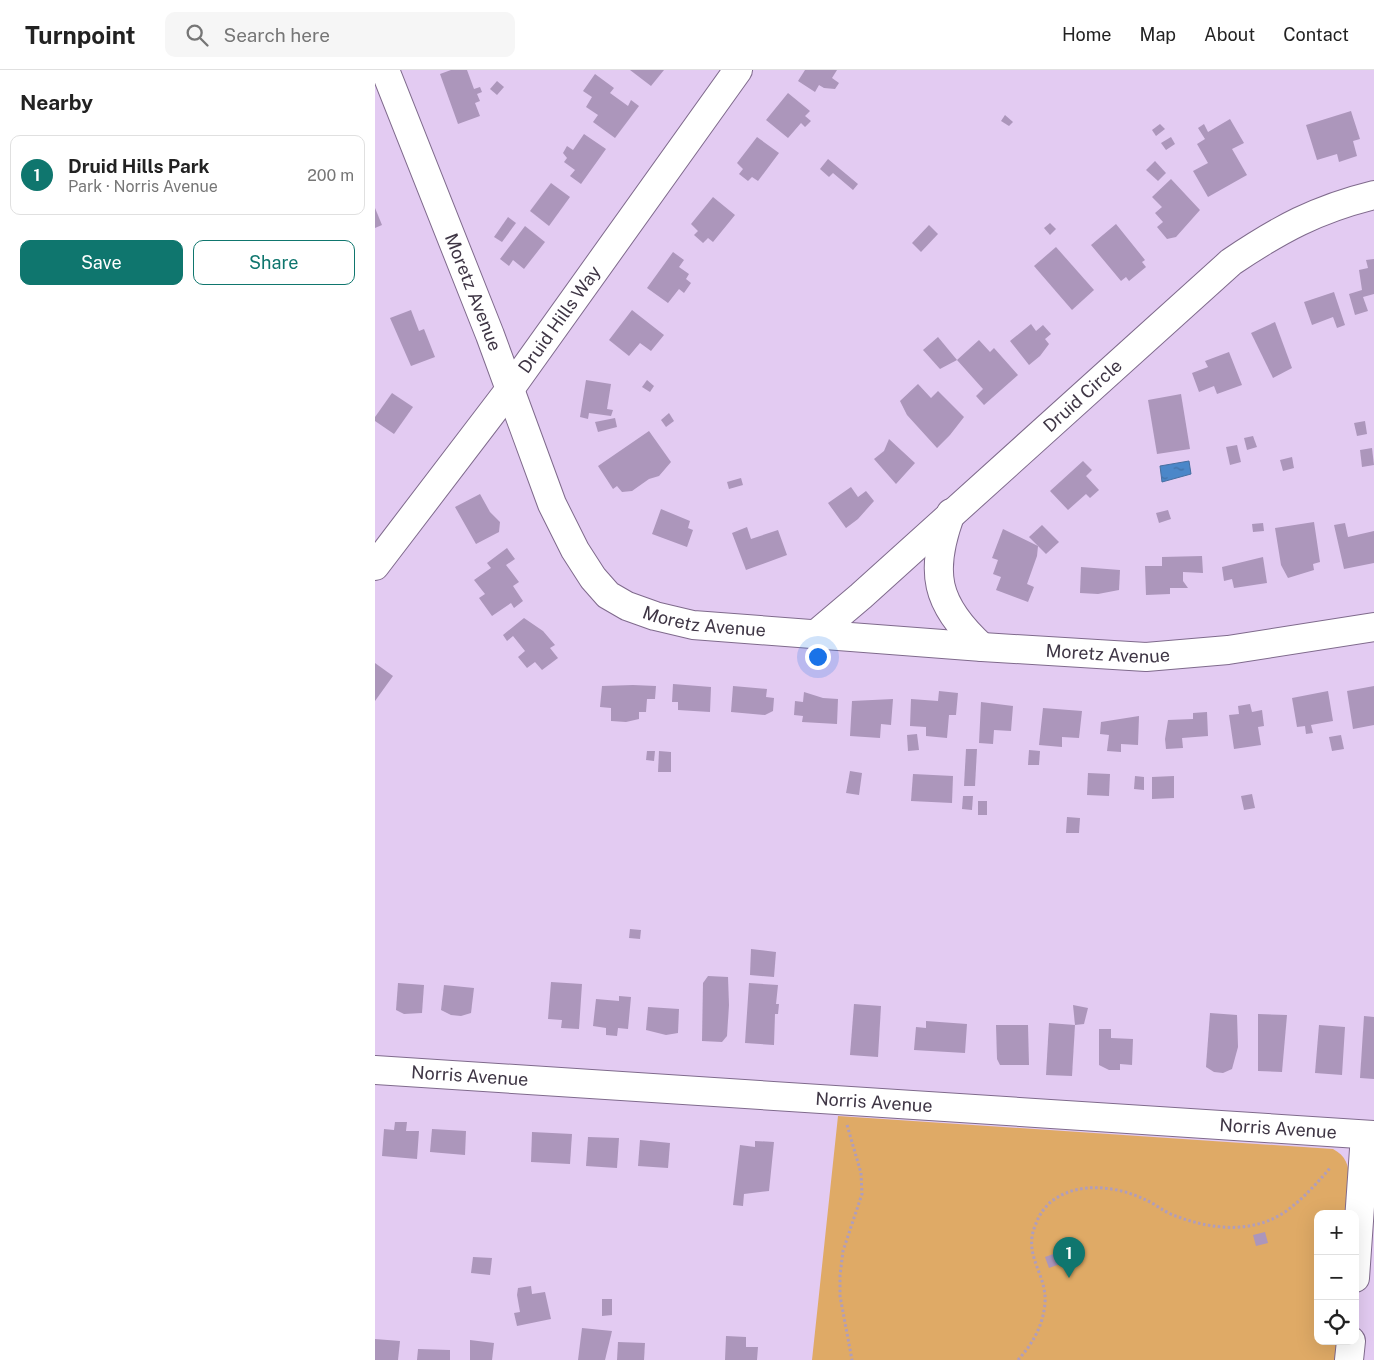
<!DOCTYPE html>
<meta charset="utf-8">
<style>
:root{--surface:#fff;--page:#f6f6f6;--text:#222;--muted:#767676;--line:#e0e0e0;--accent:#0f766e}
body{margin:0;font-family:"Public Sans",sans-serif;background:var(--page);color:var(--text)}
.controls{position:absolute;right:15px;bottom:15px;display:grid;overflow:hidden;border-radius:10px;box-shadow:0 5px 20px #0002}
.controls button{width:45px;height:45px;display:grid;place-items:center;padding:0;border:0;border-bottom:1px solid var(--line);background:var(--surface);color:var(--text);font:25px sans-serif}
.you{position:absolute;left:442px;top:586px;width:18px;height:18px;margin:-12px;border:4px solid #fff;border-radius:50%;background:#1a73e8;box-shadow:0 0 0 8px #1a73e833}
.badge{display:grid;place-items:center;width:32px;height:32px;border-radius:50%;background:var(--accent);color:#fff;font-size:16px;font-weight:700}
.pin{position:absolute;translate:-50% -41px;filter:drop-shadow(0 1px 2px #0008)}
.pin::after{content:'';position:absolute;top:26px;width:18px;height:15px;background:inherit;clip-path:polygon(0 0,100% 0,50% 100%)}
.list{margin:0;padding:0;list-style:none}
h2{display:flex;justify-content:space-between;align-items:center;height:65px;margin:0;padding:0 20px;font-size:21px}
h2 small{font-size:16px;font-weight:400;color:var(--muted)}
.list li{display:grid;grid-template-columns:32px 1fr auto;gap:15px;align-items:center;box-sizing:border-box;height:80px;margin:0 10px 10px;padding:0 10px;border:1px solid var(--line);border-radius:10px}
.list b{display:block;font-size:19px;white-space:nowrap}
.list p{margin:0;font-size:16px;white-space:nowrap;color:var(--muted)}
.list em{font-size:16px;font-style:normal;color:var(--muted)}
.actions{display:flex;gap:10px;padding:15px 20px}
.actions a{flex:1;padding:11px 0;border:1px solid var(--accent);border-radius:10px;text-align:center;font-size:18px;color:var(--accent)}
.actions .main{background:var(--accent);color:#fff}
.icon{flex:none;width:28px;height:28px;fill:none;stroke:currentColor;stroke-width:2;stroke-linecap:round;stroke-linejoin:round}
.map{position:relative;flex:none;width:999px;height:1290px;overflow:hidden}
header{display:flex;align-items:center;gap:30px;box-sizing:border-box;height:70px;padding:0 25px;background:var(--surface);border-bottom:1px solid var(--line)}
header strong{font-size:24px}
nav{display:flex;gap:28px;margin-inline-start:auto;font-size:18px}
.search{width:350px;height:45px;background:var(--page);display:flex;align-items:center;gap:12px;box-sizing:border-box;padding:0 18px;border-radius:10px;color:var(--muted);font-size:19px}
main{display:flex}
aside{flex:1;background:var(--surface)}
.map>svg:first-child{display:block}
.park{fill:#dfaa66}
.water{fill:url(#water-ripples);stroke:#476fa1}
.building{fill:#ac96bb}
.lines{fill:none;stroke-linecap:round;stroke-linejoin:round}
.minor-casing{stroke:#7f6a8c;stroke-width:30}
.path{stroke:#b09dbc;stroke-width:3;stroke-dasharray:2.5 2.5;stroke-linecap:butt}
.minor{stroke:#fff;stroke-width:28}
.labels{text-anchor:middle;stroke-width:4.5;stroke-linejoin:round;paint-order:stroke}
.street-label{font-size:18px;fill:#3f3645;stroke:#eddbfa}
</style>
<header>
<strong>Turnpoint</strong>
<div class="search"><svg class="icon" aria-label="search" viewBox="0 0 24 24"><circle cx="10" cy="10" r="6"/><path d="M15 15l6 6"/></svg>Search here</div>
<nav><a>Home</a><a>Map</a><a>About</a><a>Contact</a></nav>
</header>
<main>
<aside>
<h2>Nearby<small></small></h2>
<ul class="list">
<li><span class="badge">1</span><div><b>Druid Hills Park</b><p>Park · Norris Avenue</p></div><em>200 m</em></li>
</ul>
<div class="actions"><a class="main">Save</a><a>Share</a></div>
</aside>
<div class="map">
<svg width="999" height="1290" viewBox="0 0 999 1290">
<defs>
<pattern id="water-ripples" width="26" height="14" patternUnits="userSpaceOnUse" patternTransform="scale(1.25)"><rect width="26" height="14" fill="#4b87c9"/><path d="M2 4q2-2 4 0t4 0M15 11q2-2 4 0t4 0" fill="none" stroke="#406fa5"/></pattern>
</defs>
<rect width="100%" height="100%" fill="#e3cbf2"/>
<!-- park -->
<path class="park" d="M463 1046 958 1079C983 1092 972 1119 970 1144H943V1271H963L962 1290H437Z"/>
<!-- water -->
<path class="water" d="M814 391 816 404 787 412 785 396Z"/>
<!-- building -->
<g class="building">
<path d="M76 0H92L99 19 105 17 107 22 102 24 105 31 100 33 105 46 83 54 65 4Z"/>
<path d="M255 0H289L276 16Z"/>
<path d="M430 0H462L457 8 464 13 460 19 449 18 444 15 440 22 423 11Z"/>
<path d="M220 4 239 18 235 23 253 36 256 30 264 36 240 68 218 52 223 45 211 37 217 27 208 21Z"/>
<path d="M122 11 129 17 122 25 115 19Z"/>
<path d="M413 23 435 41 430 46 436 51 430 57 426 53 413 68 391 50Z"/>
<path d="M976 41 985 69 978 71 982 86 964 92 962 84 942 90 931 55Z"/>
<path d="M630 45 638 52 634 56 626 51Z"/>
<path d="M855 49 869 73 857 79 872 105 833 127 818 101 833 93 822 74 830 69 823 58 829 54 833 62Z"/>
<path d="M785 54 790 59 781 66 777 60Z"/>
<path d="M209 64 231 79 206 114 195 106 200 100 189 92 192 88 188 83 192 76 198 80Z"/>
<path d="M382 67 404 83 383 111 377 107 373 111 364 104 368 99 362 93Z"/>
<path d="M796 67 800 74 791 80 786 73Z"/>
<path d="M453 89 483 114 478 120 458 103 454 107 445 99Z"/>
<path d="M780 91 791 103 783 111 771 100Z"/>
<path d="M796 109 825 140 801 167 792 169 782 157 788 152 780 143 787 137 777 127Z"/>
<path d="M176 113 195 127 174 156 155 141Z"/>
<path d="M338 127 360 145 338 172 333 168 328 173 319 165 323 161 316 154Z"/>
<path d="M0 138 7 155 0 158Z"/>
<path d="M133 147 141 153 127 172 119 167Z"/>
<path d="M675 153 681 159 675 165 669 158Z"/>
<path d="M741 154 770 190 767 192 771 197 754 211 751 207 746 211 716 175Z"/>
<path d="M554 155 563 164 546 182 537 173Z"/>
<path d="M150 156 170 172 149 199 138 190 134 196 125 189Z"/>
<path d="M681 177 719 220 697 240 659 196Z"/>
<path d="M298 182 309 190 304 197 314 204 311 209 316 213 309 223 304 219 293 233 272 218Z"/>
<path d="M999 189V224L988 227 993 241 980 245 974 224 987 220 984 200 993 198 991 190Z"/>
<path d="M959 222 970 255 962 258 958 247 937 255 929 232Z"/>
<path d="M36 240 44 261 49 259 60 287 36 296 15 248Z"/>
<path d="M257 240 289 265 276 281 265 273 254 286 234 270Z"/>
<path d="M900 252 917 298 898 308 876 263Z"/>
<path d="M656 254 661 261 668 255 676 264 670 269 674 274 665 286 654 295 635 271Z"/>
<path d="M563 267 582 290 565 299 548 280Z"/>
<path d="M604 270 615 282 619 278 643 305 609 335 601 326 608 319 582 290Z"/>
<path d="M854 282 867 315 842 324 839 316 824 322 817 303 833 297 830 291Z"/>
<path d="M211 310 236 314 232 339 238 340 236 346 214 343 213 349 205 347Z"/>
<path d="M272 310 279 316 275 322 267 317Z"/>
<path d="M543 314 556 328 563 321 589 347 575 365 562 378 532 345 525 331Z"/>
<path d="M17 323 38 337 19 364 0 351V347Z"/>
<path d="M806 324 815 379 782 384 773 330Z"/>
<path d="M294 343 299 351 291 357 286 350Z"/>
<path d="M240 348 242 357 223 362 220 352Z"/>
<path d="M990 351 992 364 982 366 979 353Z"/>
<path d="M274 361 296 392 284 406 274 409 257 421 247 422 242 416 238 419 223 396Z"/>
<path d="M878 366 882 377 872 380 869 368Z"/>
<path d="M514 369 540 393 521 414 499 389 509 381Z"/>
<path d="M862 375 866 392 855 395 851 377Z"/>
<path d="M997 378 999 395 987 397 985 380Z"/>
<path d="M917 387 919 398 908 401 905 390Z"/>
<path d="M708 391 717 400 711 406 724 420 715 428 711 424 693 440 675 421Z"/>
<path d="M366 408 368 415 354 419 352 412Z"/>
<path d="M476 417 483 427 491 421 499 431 483 449 471 458 453 433Z"/>
<path d="M105 424 115 442 125 452 124 462 101 474 80 437Z"/>
<path d="M286 439 315 451 313 458 318 460 312 477 277 464Z"/>
<path d="M793 440 796 449 784 453 781 443Z"/>
<path d="M939 452 945 492 938 494 939 500 913 508 906 495 900 458Z"/>
<path d="M888 453 889 461 878 462 877 454Z"/>
<path d="M970 453 973 467 999 461V493L969 499 959 455Z"/>
<path d="M667 455 684 472 671 484 654 467Z"/>
<path d="M372 457 376 469 403 460 412 485 371 500 357 463Z"/>
<path d="M628 459 663 476 662 486 652 514 659 517 653 532 621 520 626 507 618 504 623 490 617 488Z"/>
<path d="M132 478 140 489 131 495 144 512 138 516 148 531 139 538 136 533 117 546 104 528 110 524 99 510 116 498 112 493Z"/>
<path d="M827 486 828 503 808 502V511L813 518H795V524L771 525 770 496H787V487Z"/>
<path d="M888 487 892 513 859 518 857 509 849 511 847 497Z"/>
<path d="M706 497 745 500 744 520 723 524 705 523Z"/>
<path d="M149 548 168 561 180 575 175 578 183 588 167 600 160 592 152 598 143 587 150 581 138 566 132 571 128 565Z"/>
<path d="M0 593 18 606 0 631Z"/>
<path d="M298 614 336 617 335 642 303 640V632H297Z"/>
<path d="M258 615 281 616 280 629H272L271 642H264V649L251 652 236 651V638L225 637 227 616Z"/>
<path d="M358 616 392 619 391 627 399 628 398 641 390 645 356 642Z"/>
<path d="M999 616V655L978 659 972 621Z"/>
<path d="M564 621 583 623 581 645H574L572 668 551 666V657L535 656 536 629 563 631Z"/>
<path d="M953 621 958 651 936 655 938 663 931 664 930 656 922 657 917 628Z"/>
<path d="M429 622 448 628 463 629 462 654 427 652 428 646 419 645 420 631 428 632Z"/>
<path d="M518 629 516 655 506 654 505 668 475 666 477 631Z"/>
<path d="M606 632 638 636 636 661 619 660 618 674 604 673Z"/>
<path d="M875 634 877 642 887 640 889 656 883 657 886 675 859 679 854 645 864 644 863 636Z"/>
<path d="M668 638 707 641 704 668 687 667V677L664 675Z"/>
<path d="M832 642 833 666 807 668 808 678 791 679 790 669 793 650 818 649V643Z"/>
<path d="M764 646 763 675 746 674V682L732 681 734 665 725 664 726 652Z"/>
<path d="M542 664 544 680 533 681 532 665Z"/>
<path d="M966 665 969 679 957 681 954 667Z"/>
<path d="M591 679H602L600 716H589Z"/>
<path d="M654 680 665 681 664 695H653Z"/>
<path d="M272 681H280L279 691 271 690Z"/>
<path d="M284 681 296 682V702H283Z"/>
<path d="M475 701 487 703 484 725 471 723Z"/>
<path d="M713 703 735 704 734 726 712 725Z"/>
<path d="M538 704 578 706 577 733 536 731Z"/>
<path d="M760 706 769 707V720L759 719Z"/>
<path d="M799 706V728L777 729V707Z"/>
<path d="M877 724 880 738 869 740 866 726Z"/>
<path d="M588 726H598L597 740 587 739Z"/>
<rect x="603" y="731" width="9" height="14"/>
<path d="M692 747 705 748 704 763H691Z"/>
<path d="M255 859 266 860 265 869 254 868Z"/>
<path d="M376 879 401 882 399 907 375 905Z"/>
<path d="M333 906 353 907 354 935 352 966 347 972 327 971 328 913Z"/>
<path d="M176 912 207 914 204 959 186 958 187 950 173 949Z"/>
<path d="M23 913 49 915 47 943 29 944 21 940Z"/>
<path d="M374 913 403 915 401 934H404L403 944H400L399 975 370 973Z"/>
<path d="M69 915 99 918 96 943 86 946 76 945 66 940Z"/>
<path d="M244 926 256 927 253 959 243 958 242 966 231 965V958L218 956 221 929 244 931Z"/>
<path d="M479 934 506 936 503 987 475 985Z"/>
<path d="M698 935 713 938 709 954 700 955Z"/>
<path d="M273 937 304 939 303 963 291 965 271 960Z"/>
<path d="M835 943 862 945 863 977 857 999 848 1003 839 1002 831 997Z"/>
<path d="M883 944 912 945 907 1002 883 1001Z"/>
<path d="M989 946 999 947V1009L985 1008Z"/>
<path d="M551 951 592 954 590 983 539 980 541 957 551 958Z"/>
<path d="M674 953 700 955 697 1006 671 1005Z"/>
<path d="M621 955H653L654 995H625L622 989Z"/>
<path d="M944 955 970 957 967 1005 940 1003Z"/>
<path d="M724 959H736V968L758 969 757 995 745 994V1000H734L724 995Z"/>
<path d="M20 1052H32L31 1061H44L42 1089 7 1086 9 1059 19 1060Z"/>
<path d="M57 1059 91 1061 90 1085 55 1082Z"/>
<path d="M157 1062 197 1064 195 1094 156 1092Z"/>
<path d="M213 1067 244 1068 242 1098 211 1096Z"/>
<path d="M265 1070 295 1073 293 1098 263 1096Z"/>
<path d="M380 1071 399 1072 394 1121 369 1124 368 1136 358 1135 365 1075 380 1077Z"/>
<path d="M890 1162 893 1173 881 1176 878 1165Z"/>
<path d="M681 1183 685 1194 674 1198 670 1187Z"/>
<path d="M98 1187 117 1188 115 1205 96 1203Z"/>
<path d="M156 1216 157 1224 170 1222 176 1249 142 1256 139 1243 145 1242 142 1225 143 1218Z"/>
<path d="M227 1229H237V1245L227 1246Z"/>
<path d="M207 1258 237 1261 230 1290H203Z"/>
<path d="M351 1266 371 1267V1277H383L382 1290H350Z"/>
<path d="M0 1269 25 1271 23 1290H0Z"/>
<path d="M95 1270 119 1273 117 1290H95Z"/>
<path d="M243 1272 270 1273 269 1290H242Z"/>
<path d="M43 1279 75 1280V1290H42Z"/>
</g>
<g class="lines">
<!-- minor casing -->
<g class="minor-casing">
<g id="minor">
<path id="s1" d="M10 0 115 265 177 434 200 480 218 508 233 525 252 536 280 546 318 555 607 577 771 587 853 580 999 557"/>
<path d="M576 443C554 502 560 534 607 577"/>
<path id="s2" d="M0 496 135 319 363 0"/>
<path id="s3" d="M440 565 486 526 856 192C905 159 942 139 999 125"/>
<path id="s4" d="M0 1000 999 1065"/>
<path d="M980 1208 990 1065"/>
<path d="M974 1290 976 1271"/>
</g>
</g>
<!-- path -->
<g class="path">
<path d="M472 1055 486 1103 487 1124 468 1181 465 1205V1226L477 1290"/>
<path d="M643 1290C658 1273 668 1256 670 1233 672 1204 648 1186 660 1156 663 1147 669 1137 677 1131 703 1111 743 1116 771 1130 780 1134 788 1141 798 1145 834 1159 875 1165 910 1142 928 1129 942 1113 956 1097"/>
</g>
<!-- minor -->
<use href="#minor" class="minor"/>
</g>
<g class="labels">
<!-- street labels -->
<g class="street-label">
<text dy="6" stroke="none"><textPath href="#s1" startOffset="239">Moretz Avenue</textPath></text>
<text dy="6" stroke="none"><textPath href="#s2" startOffset="308">Druid Hills Way</textPath></text>
<text dy="6" stroke="none"><textPath href="#s3" startOffset="359">Druid Circle</textPath></text>
<text dy="6" stroke="none"><textPath href="#s1" startOffset="674">Moretz Avenue</textPath></text>
<text dy="6" stroke="none"><textPath href="#s1" startOffset="1079">Moretz Avenue</textPath></text>
<text dy="6" stroke="none"><textPath href="#s4" startOffset="95">Norris Avenue</textPath></text>
<text dy="6" stroke="none"><textPath href="#s4" startOffset="500">Norris Avenue</textPath></text>
<text dy="6" stroke="none"><textPath href="#s4" startOffset="905">Norris Avenue</textPath></text>
</g>
</g>
</svg>
<div class="controls">
<button>+</button>
<button>−</button>
<button><svg class="icon" aria-label="locate" viewBox="0 0 24 24"><circle cx="12" cy="12" r="6"/><path d="M12 2v4M12 18v4M2 12h4M18 12h4"/></svg></button>
</div>
<div class="you"></div>
<div class="pin badge" style="left:694px;top:1208px">1</div>
</div>
</main>
